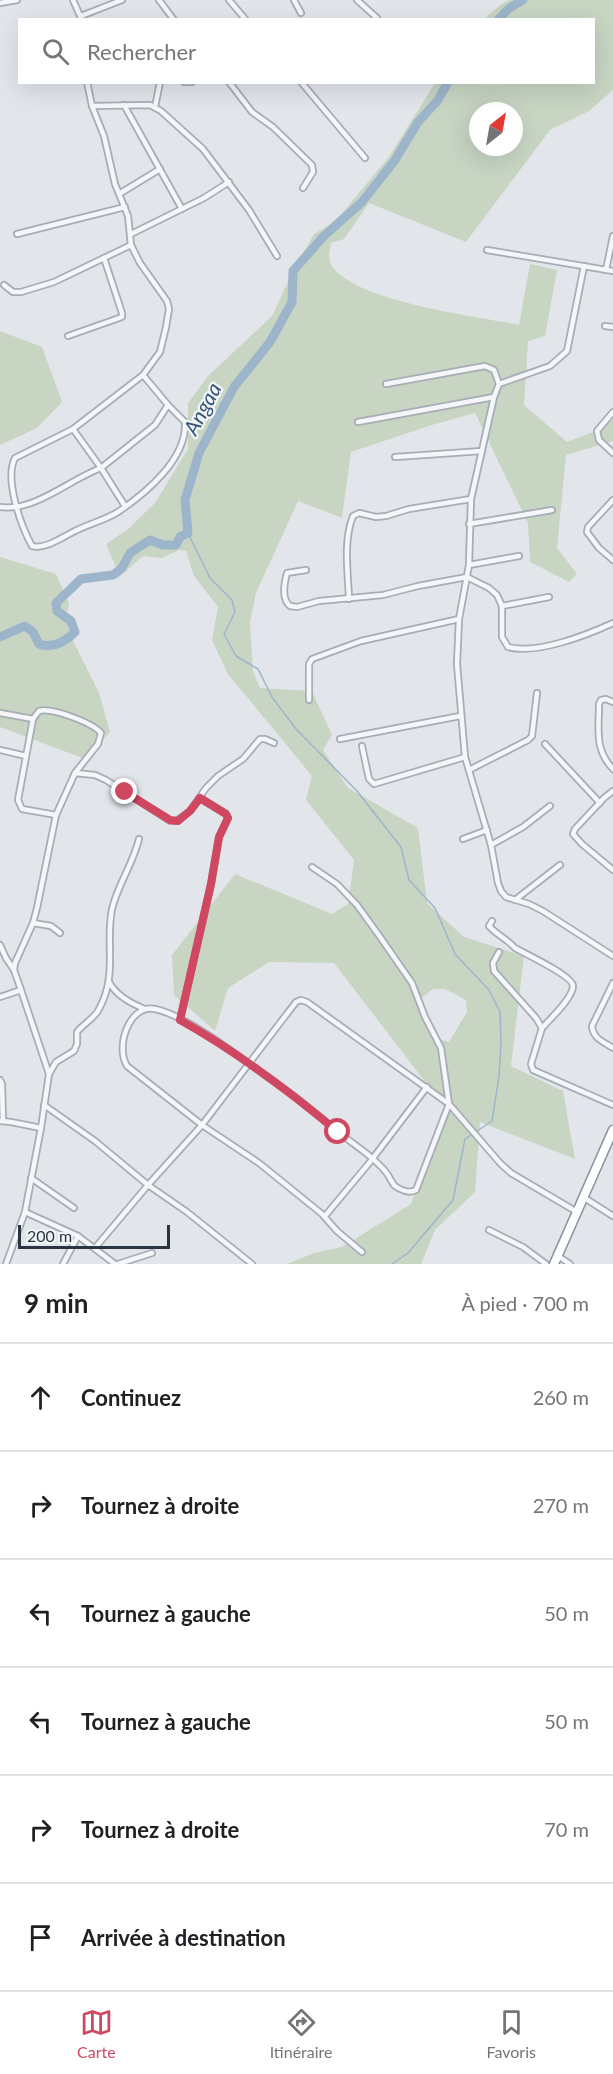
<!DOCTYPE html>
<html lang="fr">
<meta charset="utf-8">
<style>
:root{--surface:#fff;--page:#f6f6f6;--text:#202124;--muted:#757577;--line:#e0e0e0;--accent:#d04761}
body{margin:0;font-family:Lato,sans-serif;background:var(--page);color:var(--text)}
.compass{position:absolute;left:469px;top:102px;width:54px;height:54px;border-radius:50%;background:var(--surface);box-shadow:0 6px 24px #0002;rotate:31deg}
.scale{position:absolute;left:18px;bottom:15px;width:152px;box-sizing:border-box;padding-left:6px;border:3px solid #2a3443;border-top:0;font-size:16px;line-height:21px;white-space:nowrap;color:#2a3443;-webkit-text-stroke:4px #f2f5f8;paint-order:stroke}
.stop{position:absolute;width:18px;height:18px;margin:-14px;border:4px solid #d04761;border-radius:50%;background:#fff}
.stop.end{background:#d04761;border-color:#fff;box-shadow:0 2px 6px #0008}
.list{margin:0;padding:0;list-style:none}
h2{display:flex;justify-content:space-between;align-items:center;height:78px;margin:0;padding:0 24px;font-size:26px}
h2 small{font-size:20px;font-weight:400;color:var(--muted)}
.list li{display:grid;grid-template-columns:39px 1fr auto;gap:18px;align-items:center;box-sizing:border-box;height:108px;padding:0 24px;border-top:2px solid var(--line)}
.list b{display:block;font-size:22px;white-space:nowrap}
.list em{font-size:20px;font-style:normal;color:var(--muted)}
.icon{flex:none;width:33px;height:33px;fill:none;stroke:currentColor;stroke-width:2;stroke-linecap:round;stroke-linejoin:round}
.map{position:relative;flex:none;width:613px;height:1264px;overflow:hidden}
.search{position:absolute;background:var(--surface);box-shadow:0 6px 24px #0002;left:18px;right:18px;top:18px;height:66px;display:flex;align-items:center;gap:15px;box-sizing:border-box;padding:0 21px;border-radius:0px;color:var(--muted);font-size:22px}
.sheet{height:726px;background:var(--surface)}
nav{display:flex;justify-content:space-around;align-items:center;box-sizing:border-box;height:84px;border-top:2px solid var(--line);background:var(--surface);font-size:16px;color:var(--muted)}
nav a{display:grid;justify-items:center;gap:3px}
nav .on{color:var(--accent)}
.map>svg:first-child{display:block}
.green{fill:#c8d5c3;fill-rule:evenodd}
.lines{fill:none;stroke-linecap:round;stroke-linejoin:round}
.stream{stroke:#9db5cb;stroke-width:1.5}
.river{stroke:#9db5cb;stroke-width:9}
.minor-casing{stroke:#a7adb5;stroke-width:8}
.trunk-casing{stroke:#8994a1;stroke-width:11}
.minor{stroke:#f5f6f9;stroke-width:4.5}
.trunk{stroke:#fff;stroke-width:8}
.route{stroke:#d04761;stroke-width:8}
.labels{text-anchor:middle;stroke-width:4.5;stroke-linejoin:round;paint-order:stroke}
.water-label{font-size:21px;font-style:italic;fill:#335477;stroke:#f2f5f8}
</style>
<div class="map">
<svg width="613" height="1264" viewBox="0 0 613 1264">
<rect width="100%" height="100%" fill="#e2e6eb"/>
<!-- green -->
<g class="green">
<path d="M509 0H613V90L589 111 550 130 466 242 369 203 344 239 331 243C330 251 327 258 332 266 356 302 476 316 519 325L530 264 557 270 545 336 528 341 524 405 567 442 603 428 613 419V441L566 455 557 548 577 574 569 582 530 562 528 523 475 413 432 425 351 452 342 518 298 501 256 593 250 622 253 671 260 688 312 691 332 735 323 750 348 788 418 828 427 903 464 937 524 956 511 1066 563 1091 575 1159 480 1122 475 1192 435 1230 421 1264H287L314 1253 342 1247 411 1204 446 1109 334 963 269 962 228 988 215 1031 174 995 172 955 235 874 332 914 348 904 354 860 306 800 312 776 228 674 212 640 218 607 194 576 186 551 179 550 162 558 143 556 117 579V570L106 544 128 529 155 503 188 449V403L208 376 272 316 293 271 314 234 332 223 343 212 388 158 435 83 594 82V20L484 19 500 5ZM478 111H514V147H478ZM433 989H445L466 1000 467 1012 449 1042 432 1037 417 1001Z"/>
<path d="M0 331 42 347 62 402 37 428 0 445Z"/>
<path d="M0 557 56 574 69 603 67 614 74 643 99 693 110 732 85 759 0 727Z"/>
</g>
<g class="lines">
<!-- stream -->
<path class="stream" d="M188 533 210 578 232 600 235 612 224 634 236 656 258 669 272 697 296 729 357 791 401 847 409 880 435 908 455 954 489 990 500 1012 501 1042 499 1076 492 1121 465 1139 453 1200 408 1253 392 1264"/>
<!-- river -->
<g class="river">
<path d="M498 20 508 9 523 0"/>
<path d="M0 637 25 626 33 632 39 644C53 649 65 642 75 632L71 621 57 611 56 603 81 579 113 575 122 568 130 553 150 540 163 545H176L180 537 188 533 185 500 199 453 234 387 270 342 292 302 293 271 323 237 362 202 395 160 418 122 438 100 448 82"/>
</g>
<!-- minor casing -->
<g class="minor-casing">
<g id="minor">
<path d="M73 0 82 20"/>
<path d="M159 0 174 20"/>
<path d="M229 0 246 20"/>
<path d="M294 0 301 13"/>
<path d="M357 0 377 18"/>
<path d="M0 3 17 0"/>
<path d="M81 16 122 0"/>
<path d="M87 82 92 106 104 136 115 184 128 216 131 245 140 263 167 301 169 309 166 327 160 352 143 375 73 429 15 458C4 479 21 526 32 546 45 550 64 536 75 531 89 524 105 520 118 512 146 493 187 459 185 422L168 405 143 375"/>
<path d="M184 82H192"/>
<path d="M229 82 252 112 273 127 312 165 313 172 303 188"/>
<path d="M301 82 365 158"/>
<path d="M124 105 182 209"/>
<path d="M92 106 150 105 161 111 203 149 249 210 277 256"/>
<path d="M155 107 160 82"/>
<path d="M119 194 160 169"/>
<path d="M17 234 125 207"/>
<path d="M131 234 204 198 229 182"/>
<path d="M487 250 613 271"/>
<path d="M584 266 567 351 550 366 499 384 494 397 471 499 469 565 459 619 457 664 465 757 491 845 498 883 501 891 506 897 529 904 543 911 613 956"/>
<path d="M606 270 613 236"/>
<path d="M4 285 13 292H21L54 282 131 245"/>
<path d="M605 326 613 327"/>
<path d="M68 336 122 317V313L104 258"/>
<path d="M386 384 485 366 494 370 499 384"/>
<path d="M613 412 597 431 599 440 613 453"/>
<path d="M358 422 494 397"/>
<path d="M73 429 101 468 125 506"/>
<path d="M395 457 482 451"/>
<path d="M613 500 588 527 587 532 599 548 613 560"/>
<path d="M0 507C35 512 70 479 101 468L155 425 168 405"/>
<path d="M469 524 552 510"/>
<path d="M469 565 519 556"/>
<path d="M306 570 287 573C284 584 281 599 290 606L297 607 319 601 383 595 418 586 467 577 489 588 497 595 502 606V637L508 647C536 655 587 635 613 623"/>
<path d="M349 599C348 572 343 541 353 516L359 513 376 517 386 516 409 509 471 499"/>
<path d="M502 606 549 597"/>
<path d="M309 700V664L312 659 361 641 459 619"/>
<path d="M613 702 606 699 601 700 599 704C599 729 594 749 613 769"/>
<path d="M0 713 33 719"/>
<path d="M340 739 460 716"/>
<path d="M545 744 600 803"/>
<path d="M362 746 369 779 374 784 465 757"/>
<path d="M0 750 26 756"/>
<path d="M469 770 528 740 532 736 537 693"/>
<path d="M613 791 604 798 575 829 573 834 582 844 613 870"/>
<path d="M56 815 22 809 18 800 33 719 39 711C51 707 93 723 101 733L98 744 75 773"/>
<path d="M463 839 487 830"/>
<path d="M491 845 523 827 550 806"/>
<path d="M312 867 337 884 357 905 378 934 412 983 425 1017 441 1048 449 1104 416 1190C409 1194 401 1190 395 1186 391 1182 389 1175 385 1171 381 1166 376 1162 372 1158 360 1148 348 1140 336 1130 318 1116 302 1101 283 1088 252 1067 190 1016 155 1009 129 1004 115 1047 127 1066L202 1125 259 1163 322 1214 337 1231 362 1252"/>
<path d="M515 900 560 865"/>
<path d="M492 921 489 926C497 935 507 939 515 948 524 953 573 976 573 986 573 998 550 1019 542 1028"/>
<path d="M33 923 51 926 60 933"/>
<path d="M0 945 6 958 14 970 21 990 49 1074"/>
<path d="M499 952 493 963 494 971 536 1018 542 1028 531 1064 533 1070 613 1105"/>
<path d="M14 970 15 963 33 923 37 908 56 815 75 773 95 775 106 780 170 821H176L190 811 206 788 218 776 243 759 260 739H265L274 743"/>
<path d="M109 982C116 995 132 1004 145 1009"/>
<path d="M613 983 592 1026C593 1039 604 1042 613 1048"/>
<path d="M0 997 21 990"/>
<path d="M180 1020 211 884 219 837 228 818 226 814 200 798"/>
<path d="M0 1080 2 1084 3 1121"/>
<path d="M44 1105 95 1141 148 1185 202 1125 296 1002 301 1000 307 1002 449 1104 500 1163 511 1173 577 1212"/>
<path d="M0 1121 11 1122 41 1128"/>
<path d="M31 1178 74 1208"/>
<path d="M583 1197 613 1216"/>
<path d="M25 1212 78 1236 115 1264"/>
<path d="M325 1216 370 1162 427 1087"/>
<path d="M489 1230 523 1247 546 1264"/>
<path d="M95 1248 148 1185 187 1212 252 1264"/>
<path d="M558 1256 570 1264"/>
<path d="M6 1264 25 1212 41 1128 49 1074 56 1062 74 1051 77 1044V1032C83 1024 95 1018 99 1009 118 975 105 943 112 909 118 884 133 864 139 839"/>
<path d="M63 1264 78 1236"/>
<path d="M118 1264 152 1253"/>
</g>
</g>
<!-- trunk casing -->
<g class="trunk-casing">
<path id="trunk" d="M554 1264 613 1130"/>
</g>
<!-- minor -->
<use href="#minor" class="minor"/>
<!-- trunk -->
<use href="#trunk" class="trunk"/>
</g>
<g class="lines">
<!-- route -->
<path class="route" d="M125 792 170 820 178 821 190 811 200 798 226 814 228 818 219 837 211 884 180 1020C236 1051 289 1091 338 1132"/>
</g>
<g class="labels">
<!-- water labels -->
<g class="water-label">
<text transform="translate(203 409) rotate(-62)" y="7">Angaa</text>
</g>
</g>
</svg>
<svg class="compass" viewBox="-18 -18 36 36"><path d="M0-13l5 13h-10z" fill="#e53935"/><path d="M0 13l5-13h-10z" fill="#757577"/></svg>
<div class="scale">200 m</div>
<div class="stop" style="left:338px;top:1132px"></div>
<div class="stop end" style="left:125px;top:792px"></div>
<div class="search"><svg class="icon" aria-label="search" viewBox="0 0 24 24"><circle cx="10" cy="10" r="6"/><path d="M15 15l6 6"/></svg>Rechercher</div>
</div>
<section class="sheet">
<h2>9 min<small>À pied · 700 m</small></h2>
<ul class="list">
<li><svg class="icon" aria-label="ahead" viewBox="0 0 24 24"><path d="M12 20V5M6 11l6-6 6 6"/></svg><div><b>Continuez</b></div><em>260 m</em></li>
<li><svg class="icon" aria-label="right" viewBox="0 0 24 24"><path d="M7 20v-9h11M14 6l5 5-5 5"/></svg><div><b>Tournez à droite</b></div><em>270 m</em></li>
<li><svg class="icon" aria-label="left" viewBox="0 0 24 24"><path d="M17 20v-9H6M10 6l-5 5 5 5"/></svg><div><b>Tournez à gauche</b></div><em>50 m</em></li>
<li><svg class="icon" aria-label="left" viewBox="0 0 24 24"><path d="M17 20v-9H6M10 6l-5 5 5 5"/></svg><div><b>Tournez à gauche</b></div><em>50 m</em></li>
<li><svg class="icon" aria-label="right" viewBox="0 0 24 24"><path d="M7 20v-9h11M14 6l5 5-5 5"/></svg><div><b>Tournez à droite</b></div><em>70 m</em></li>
<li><svg class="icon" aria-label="arrive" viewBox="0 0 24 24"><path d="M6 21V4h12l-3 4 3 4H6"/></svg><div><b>Arrivée à destination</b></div></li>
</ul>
</section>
<nav>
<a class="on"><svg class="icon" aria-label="map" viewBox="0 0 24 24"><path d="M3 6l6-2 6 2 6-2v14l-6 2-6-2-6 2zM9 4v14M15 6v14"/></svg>Carte</a>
<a><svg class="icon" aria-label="directions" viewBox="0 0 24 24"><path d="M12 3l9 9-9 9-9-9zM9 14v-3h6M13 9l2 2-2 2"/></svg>Itinéraire</a>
<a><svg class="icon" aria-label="saved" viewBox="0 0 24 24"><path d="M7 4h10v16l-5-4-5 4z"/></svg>Favoris</a>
</nav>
